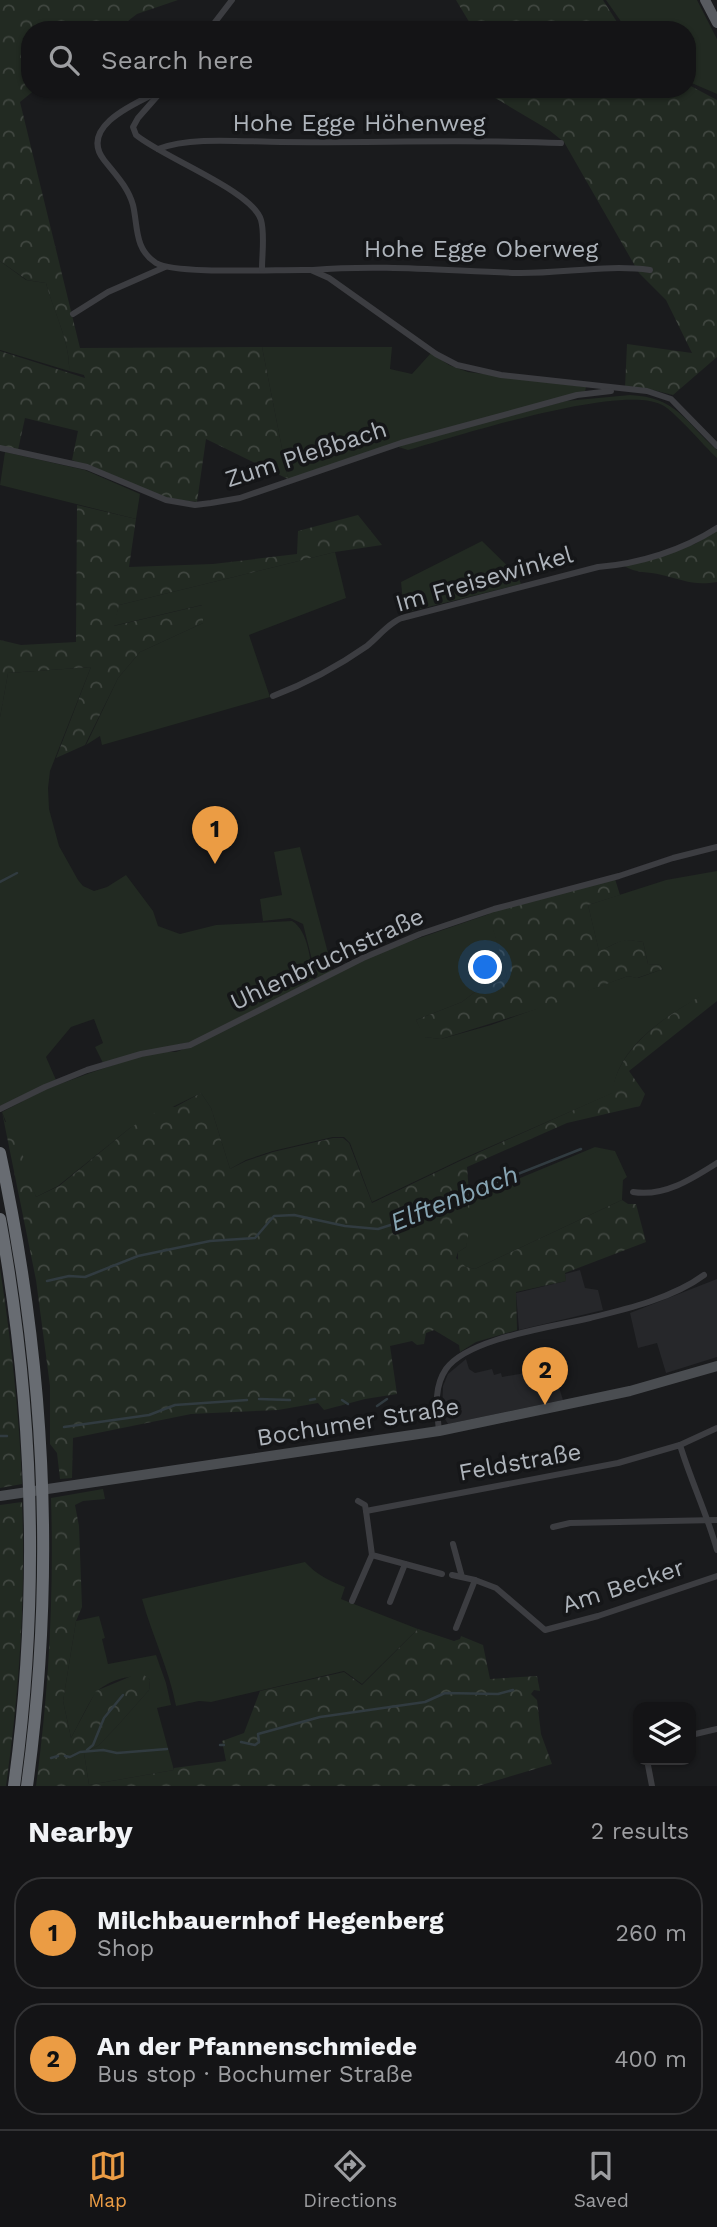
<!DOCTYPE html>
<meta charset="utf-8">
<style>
:root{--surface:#141416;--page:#212123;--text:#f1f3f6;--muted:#9d9ea1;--line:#333335;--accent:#eb9c44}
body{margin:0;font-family:"Work Sans",sans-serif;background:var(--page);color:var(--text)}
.controls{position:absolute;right:21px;bottom:21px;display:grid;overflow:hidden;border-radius:14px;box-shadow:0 2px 5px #0004}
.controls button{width:63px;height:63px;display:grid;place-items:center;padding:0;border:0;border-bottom:2px solid var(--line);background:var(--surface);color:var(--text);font:35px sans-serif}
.you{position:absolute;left:486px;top:968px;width:24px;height:24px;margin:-18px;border:5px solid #fff;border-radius:50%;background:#1a73e8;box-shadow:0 0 0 10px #1a73e833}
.badge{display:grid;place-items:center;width:46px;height:46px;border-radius:50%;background:var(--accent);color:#111;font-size:23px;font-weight:700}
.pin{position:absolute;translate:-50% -58px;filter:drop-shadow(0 2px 4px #0008)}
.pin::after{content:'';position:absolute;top:37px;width:24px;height:21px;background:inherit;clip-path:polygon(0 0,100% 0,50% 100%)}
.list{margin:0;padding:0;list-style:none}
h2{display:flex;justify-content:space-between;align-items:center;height:91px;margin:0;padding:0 28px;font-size:30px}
h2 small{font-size:23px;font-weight:400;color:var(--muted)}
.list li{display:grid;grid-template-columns:46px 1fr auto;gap:21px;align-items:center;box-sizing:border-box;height:112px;margin:0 14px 14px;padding:0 14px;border:2px solid var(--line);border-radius:28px}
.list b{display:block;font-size:26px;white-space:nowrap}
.list p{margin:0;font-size:23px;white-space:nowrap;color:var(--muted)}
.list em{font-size:23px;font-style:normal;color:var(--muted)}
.icon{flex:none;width:38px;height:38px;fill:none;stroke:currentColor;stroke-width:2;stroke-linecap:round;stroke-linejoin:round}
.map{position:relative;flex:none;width:717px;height:1786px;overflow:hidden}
.search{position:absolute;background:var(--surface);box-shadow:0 2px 5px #0004;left:21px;right:21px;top:21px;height:77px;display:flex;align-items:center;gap:18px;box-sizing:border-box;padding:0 24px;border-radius:28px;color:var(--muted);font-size:26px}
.sheet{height:343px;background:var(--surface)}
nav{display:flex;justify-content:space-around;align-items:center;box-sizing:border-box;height:98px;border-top:2px solid var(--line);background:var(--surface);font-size:19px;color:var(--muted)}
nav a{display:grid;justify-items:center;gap:4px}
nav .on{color:var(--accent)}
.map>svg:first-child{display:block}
.built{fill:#26272a}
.green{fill:#222a22}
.forest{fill:url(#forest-crowns)}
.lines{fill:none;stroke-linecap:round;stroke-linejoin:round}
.stream{stroke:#313b40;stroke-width:2.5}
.street{stroke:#3c3d41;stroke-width:6}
.secondary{stroke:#4a4d51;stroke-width:10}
.primary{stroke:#585b60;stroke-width:10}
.highway{stroke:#686c72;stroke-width:12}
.labels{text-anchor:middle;stroke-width:7;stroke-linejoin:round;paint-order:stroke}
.street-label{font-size:24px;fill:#aeb4bb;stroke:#151618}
.water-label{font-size:26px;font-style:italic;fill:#87a5b4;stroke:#151618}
</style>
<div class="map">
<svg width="717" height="1786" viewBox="0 0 717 1786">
<defs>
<pattern id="forest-crowns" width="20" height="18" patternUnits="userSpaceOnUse" patternTransform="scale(1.75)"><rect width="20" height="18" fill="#222a22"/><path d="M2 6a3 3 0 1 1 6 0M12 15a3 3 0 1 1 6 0" fill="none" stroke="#404640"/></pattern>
</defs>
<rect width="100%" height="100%" fill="#1a1b1d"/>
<!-- built -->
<g class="built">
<path d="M580 1270 585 1288 598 1290 603 1310 519 1330 516 1293 566 1281 565 1274Z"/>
<path d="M717 1279V1357L666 1373 657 1343 638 1348 630 1313Z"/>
<path d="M466 1359 469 1369 475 1373 492 1369 494 1375 501 1373 502 1377 553 1368 563 1400 448 1424 442 1414 443 1386 448 1374Z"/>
</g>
<!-- green -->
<g class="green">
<path d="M606 0H697L717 39V94L687 81V30H627Z"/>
<path d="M0 261 26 280 46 283C53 309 71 344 69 371L0 350Z"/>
<path d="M262 347H392L390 369 412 374 431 353 449 365 468 372 586 387 585 392 485 418 288 479Z"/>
<path d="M630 395C677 397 685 422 717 450V458C702 444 679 416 664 406 626 381 455 437 408 450L395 446 566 401Z"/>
<path d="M5 452 85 470 140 494 136 519 0 485Z"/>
<path d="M482 541 518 576 521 584 404 613 401 582Z"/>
<path d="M335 552 346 598 249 635 270 697 102 745 100 736 86 745 118 678 140 652 203 623 202 605 113 626 119 605Z"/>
<path d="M91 667 50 771 48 788 49 809 59 846 78 880 83 886 94 891 107 887 126 875 153 911 158 926 180 934 216 925 292 921C309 931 310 962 314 980L198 1040 103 1063 95 1047 103 1043 94 1019 71 1027 46 1057 56 1080 0 1106V717L8 673Z"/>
<path d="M300 847 333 972 317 980 303 924 290 918 263 921 260 899 282 895 274 852Z"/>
<path d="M717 871V988C677 1009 616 1043 613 1093L462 1159 372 1202 350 1143 344 1137H333L273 1151 246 1160 230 1169 211 1108 201 1093 130 1128 58 1186 36 1197 2 1112 46 1089 90 1073 134 1058 162 1052H176L199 1043 379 952 489 914 507 976 505 979 475 992 462 1002 416 1020 425 1037 441 1039 491 1025 628 976 638 978 663 969 660 965 648 964 643 942C621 938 618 942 599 952L588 905 666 880Z"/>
<path d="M595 1147 615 1151 627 1177 623 1180 622 1200 475 1269 466 1267 458 1262V1252L466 1247 469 1199Z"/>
<path d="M305 1562C317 1575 328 1580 345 1587L341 1599 418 1629 362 1684 344 1671 211 1702 199 1701 176 1706C169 1669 152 1635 142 1599Z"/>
<path d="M99 1616 105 1638 102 1639 108 1664 156 1655 166 1683 171 1705 157 1708 174 1770 89 1785 84 1753 99 1745 118 1725 149 1690 150 1680C138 1670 103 1682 95 1694 86 1707 79 1724 71 1738L63 1701 76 1621Z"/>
</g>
<!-- forest -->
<g class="forest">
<path d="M0 0H178L137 14 116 30H30V89H36L20 102 80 348 262 347 288 479 206 439 197 502 166 498 72 460 78 431 25 418 18 450 0 446V351L85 378 84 375 69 371C71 344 53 310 46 283L27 280 0 261Z"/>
<path d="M456 0H603L622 30H474Z"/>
<path d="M687 84 717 100V357L673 395 653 390 625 388 627 344 692 353 666 300 639 273 564 142 549 130 480 89H687Z"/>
<path d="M77 505 136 519 129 567 213 564 297 554 298 531 358 515 382 545 335 552 119 605 114 626 203 605V623L140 652 118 678 85 745 56 758 91 667 8 673 0 717V640L21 645 76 642Z"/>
<path d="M717 530V582C693 586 684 580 662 575 647 571 638 574 624 566L695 544Z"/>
<path d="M615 879 620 895 588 905 599 951C620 943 618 937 643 942L648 964 660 965 663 969 637 978 628 976 550 1005 441 1039 424 1037 416 1020 462 1002 475 992 505 979 507 976 488 913Z"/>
<path d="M717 987V1001L629 1071 645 1094 640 1106 567 1123 467 1167C469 1193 472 1222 466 1247L458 1252 456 1258 466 1267 475 1269 622 1200 628 1204H636L646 1242 565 1273 566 1281 516 1292 517 1330 476 1342 460 1352 459 1345 434 1330 426 1333 424 1344 417 1345 412 1341 390 1346 397 1394 365 1399 324 1410 318 1403 278 1410 191 1414 73 1438 72 1478 60 1479 57 1453 50 1444V1386L36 1280 2 1112 5 1122 12 1121 36 1197 59 1186 130 1128 166 1106 175 1107 201 1093 211 1108 230 1169 246 1161 273 1152 333 1138H343L349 1143 372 1203 462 1160 612 1093C618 1043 675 1010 717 987Z"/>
<path d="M0 1268C11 1340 19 1412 22 1484L0 1488Z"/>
<path d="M103 1489 105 1499 83 1501 75 1505 79 1526 82 1607 76 1621 63 1701 71 1738 96 1691 134 1675H144L150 1680 149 1690 118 1725 99 1745 84 1753 89 1785 174 1770V1768L226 1761 222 1741 244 1733 260 1691 344 1672 362 1685 418 1629 454 1641 460 1639 461 1636 483 1645 490 1679 537 1676 540 1691 534 1690 531 1694 537 1700 541 1734 552 1764 478 1786H36C49 1691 54 1594 51 1498Z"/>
<path d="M22 1502C26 1597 19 1692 6 1786H0V1505Z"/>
</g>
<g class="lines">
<!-- stream -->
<g class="stream">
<path d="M0 882 17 873"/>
<path d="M47 1281 69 1276 85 1277 138 1256 210 1241 255 1238 274 1216 294 1215 345 1226 378 1229 425 1214 445 1199 467 1194 581 1149"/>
<path d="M259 1399 290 1400"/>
<path d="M310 1400 315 1399"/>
<path d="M342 1400 348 1404"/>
<path d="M377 1406 387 1399"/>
<path d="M64 1427 149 1415 175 1405 247 1400"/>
<path d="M0 1436H7"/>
<path d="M241 1742 255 1745 259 1742 258 1734 320 1717 425 1702 445 1693 498 1694 513 1690"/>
<path d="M220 1745H224"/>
<path d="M87 1750 93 1745 104 1718 123 1695"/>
<path d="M65 1756 70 1757 80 1752 103 1750 117 1753 167 1749"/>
<path d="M51 1758 58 1756"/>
</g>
<!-- street -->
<g class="street">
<path d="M209 30 232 0"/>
<path d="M164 89C141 101 77 125 104 160 115 174 128 187 133 205 138 226 134 249 156 263 176 275 282 269 311 270L329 278 436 354 457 365 501 375 647 391 671 399 717 446"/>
<path d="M160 93 138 118 133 127 136 135C162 157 253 191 261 220 265 234 262 254 262 269"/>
<path d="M158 149C192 136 244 142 281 142 374 143 468 139 561 143"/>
<path d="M313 270C381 264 449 271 516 273 561 274 606 264 650 270"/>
<path d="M73 314 108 292 165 267"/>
<path d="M0 448 87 467 166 500 195 505 211 503 240 498 401 443 577 395 611 391"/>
<path d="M273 696C307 683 337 667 367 646 378 637 390 622 402 618L598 567C639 564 683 550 717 528"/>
<path d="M0 1109 45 1087 87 1070 141 1054 190 1045 363 958 420 934 494 909 619 876 673 858 717 847"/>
<path d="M633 1192C664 1197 692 1179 717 1163"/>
<path d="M439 1431C437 1410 433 1388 446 1369 468 1338 553 1327 590 1318 627 1309 673 1298 704 1275"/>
<path d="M680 1445 717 1428"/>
<path d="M358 1501 365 1505 366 1511"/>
<path d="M553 1527 570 1523 717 1520"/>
<path d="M453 1544 462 1577"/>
<path d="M442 1574 372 1555 366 1511 618 1463 680 1445C691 1481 707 1514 717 1550"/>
<path d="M452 1575 475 1580 496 1588 545 1630 598 1616 717 1576"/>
<path d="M352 1601 372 1555"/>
<path d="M390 1602 405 1564"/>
<path d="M456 1628 475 1580"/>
<path d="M691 1735 717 1729"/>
<path d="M647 1760 652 1786"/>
</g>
<!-- secondary -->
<path class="secondary" d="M0 1496 439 1431 630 1391 717 1366"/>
<!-- primary -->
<path class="primary" d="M705 0 717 23"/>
<!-- highway -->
<g class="highway">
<path d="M0 1153C45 1361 56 1574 27 1786"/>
<path d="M0 1219C34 1408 40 1596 14 1786"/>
</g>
</g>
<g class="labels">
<!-- street labels -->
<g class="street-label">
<text x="359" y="131">Hohe Egge Höhenweg</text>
<text x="481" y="257">Hohe Egge Oberweg</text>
<text transform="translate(306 454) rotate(-18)" y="8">Zum Pleßbach</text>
<text transform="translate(484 579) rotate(-16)" y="8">Im Freisewinkel</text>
<text transform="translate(327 959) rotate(-25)" y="8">Uhlenbruchstraße</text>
<text transform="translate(358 1422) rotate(-9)" y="8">Bochumer Straße</text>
<text transform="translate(520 1462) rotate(-10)" y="8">Feldstraße</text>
<text transform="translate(623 1586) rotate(-18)" y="8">Am Becker</text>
</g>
<!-- water labels -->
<g class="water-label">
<text transform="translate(454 1198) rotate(-22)" y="9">Elftenbach</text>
</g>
</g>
</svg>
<div class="controls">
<button><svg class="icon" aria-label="layers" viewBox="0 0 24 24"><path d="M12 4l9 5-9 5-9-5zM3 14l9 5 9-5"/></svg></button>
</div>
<div class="you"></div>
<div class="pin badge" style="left:215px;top:864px">1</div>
<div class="pin badge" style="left:545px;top:1405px">2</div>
<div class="search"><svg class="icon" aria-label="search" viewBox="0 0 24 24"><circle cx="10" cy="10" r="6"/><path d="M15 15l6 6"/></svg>Search here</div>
</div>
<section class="sheet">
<h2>Nearby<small>2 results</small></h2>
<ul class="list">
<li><span class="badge">1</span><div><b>Milchbauernhof Hegenberg</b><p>Shop</p></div><em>260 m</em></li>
<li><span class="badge">2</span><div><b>An der Pfannenschmiede</b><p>Bus stop · Bochumer Straße</p></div><em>400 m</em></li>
</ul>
</section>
<nav>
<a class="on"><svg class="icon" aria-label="map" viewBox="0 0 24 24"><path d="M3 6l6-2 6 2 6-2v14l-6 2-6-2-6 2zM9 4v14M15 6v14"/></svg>Map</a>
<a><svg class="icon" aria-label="directions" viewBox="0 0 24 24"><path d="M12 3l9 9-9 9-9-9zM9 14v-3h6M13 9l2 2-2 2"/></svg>Directions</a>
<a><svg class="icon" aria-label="saved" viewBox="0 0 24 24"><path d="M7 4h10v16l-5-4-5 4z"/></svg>Saved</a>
</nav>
